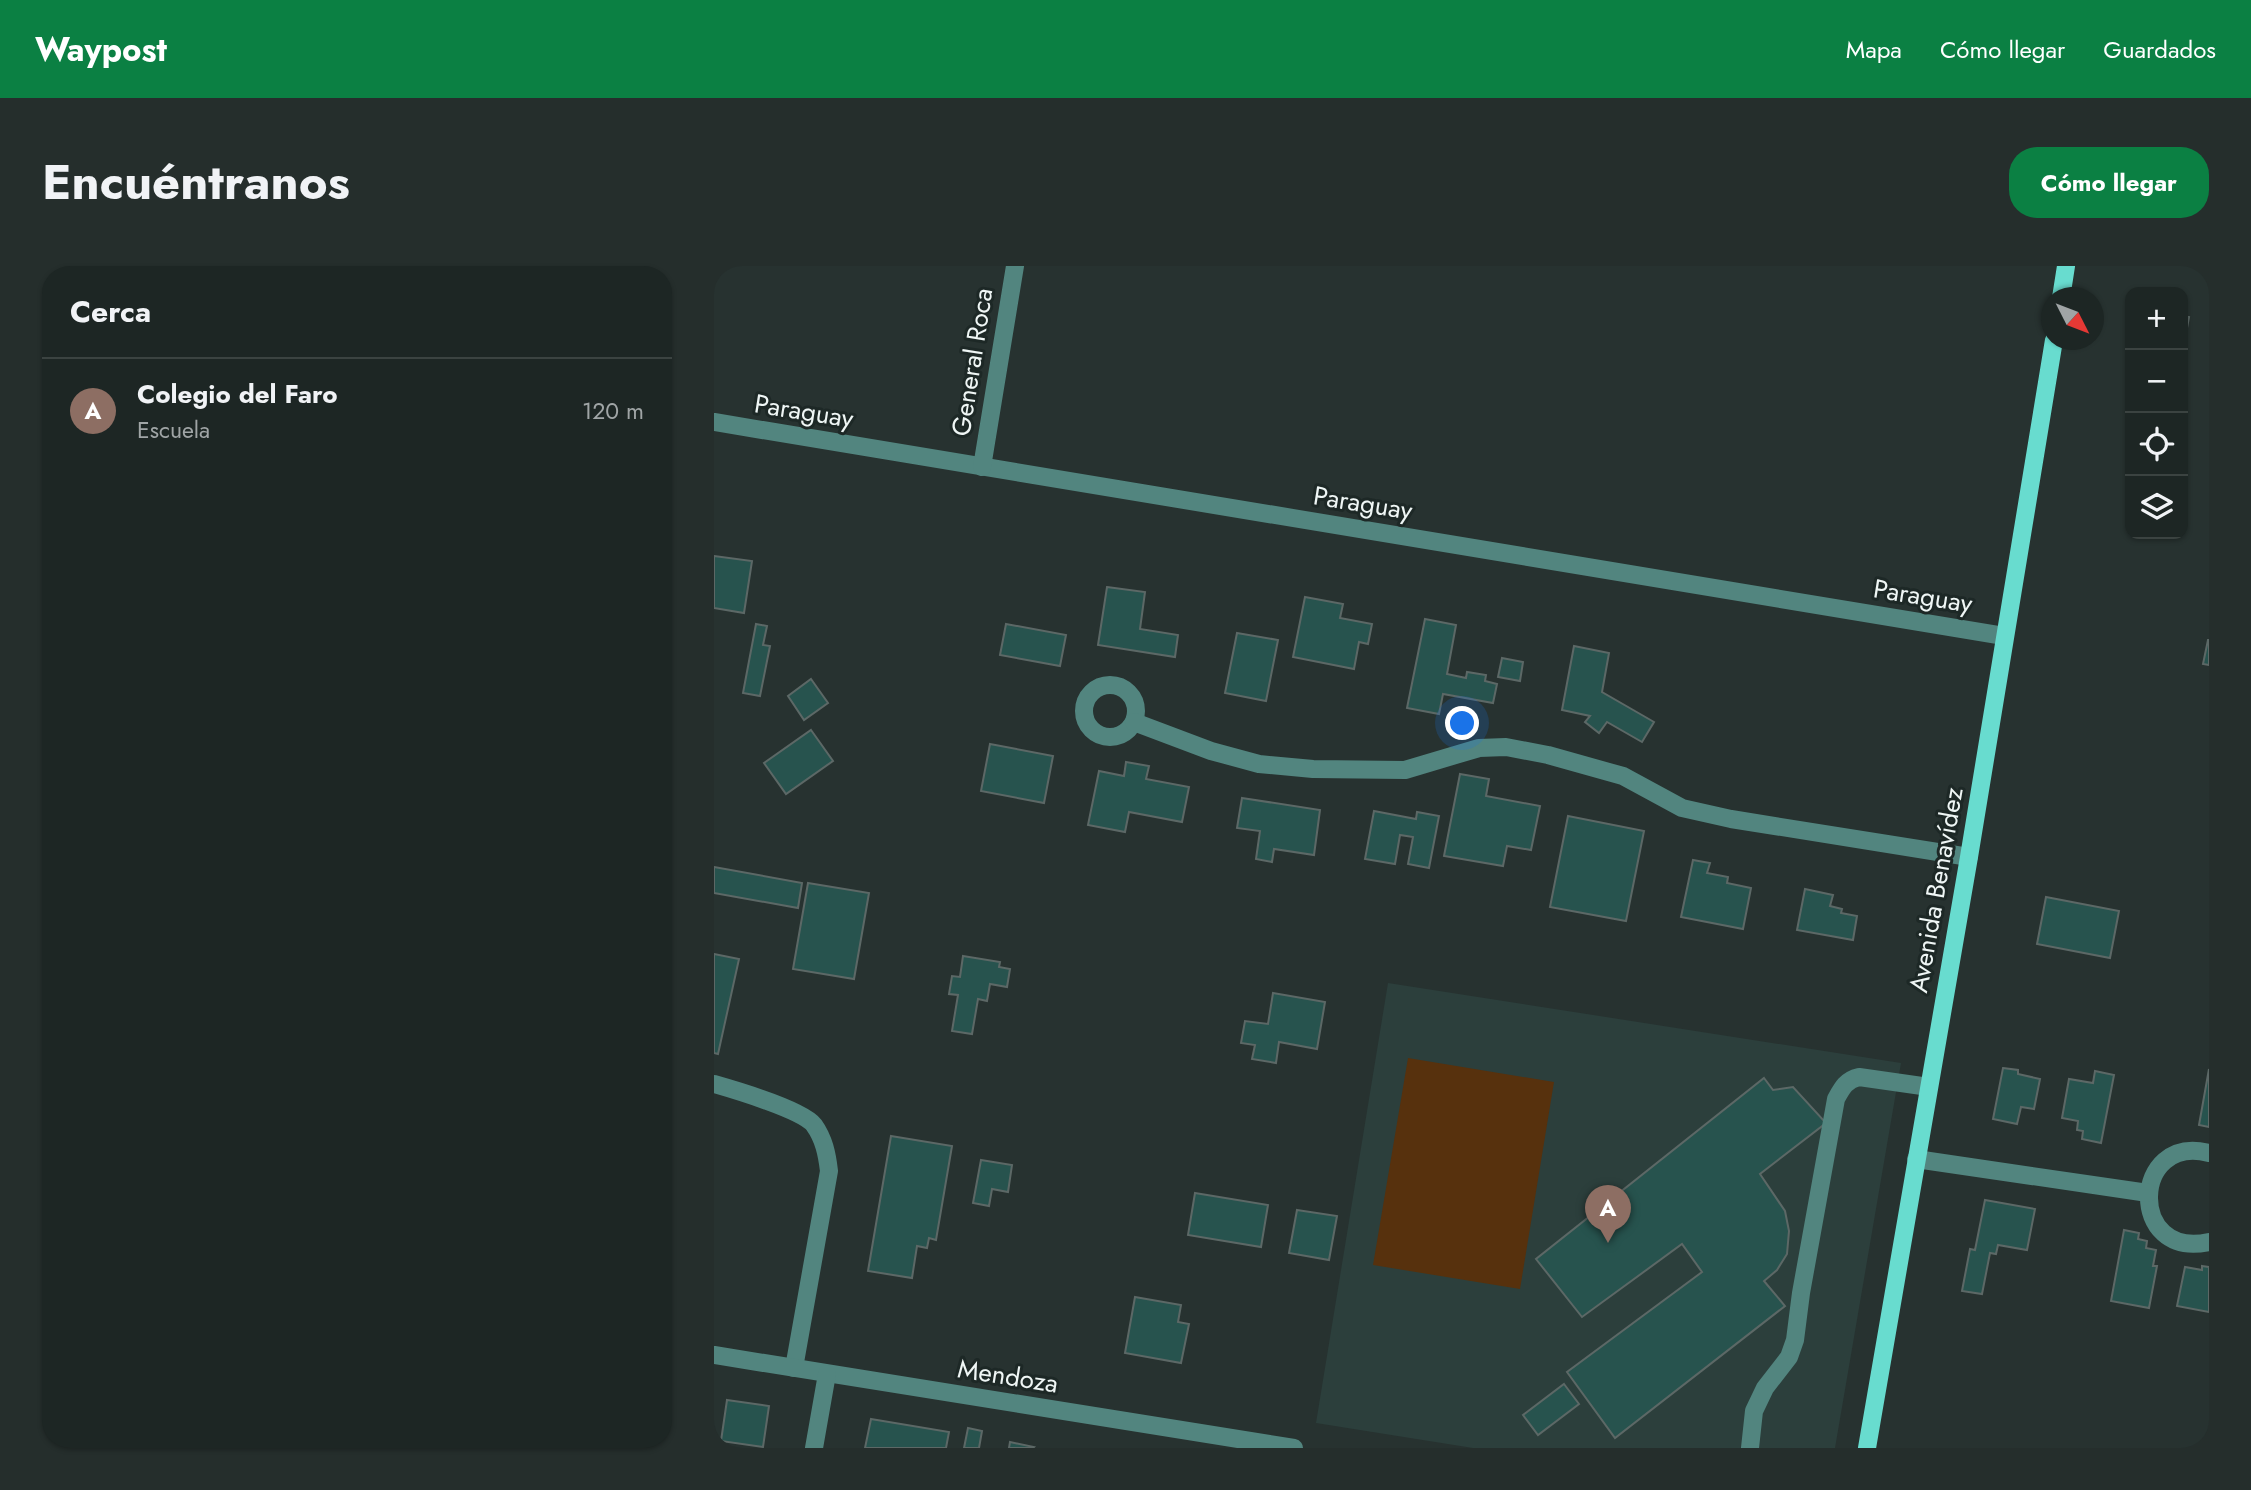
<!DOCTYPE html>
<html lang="es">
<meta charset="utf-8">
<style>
:root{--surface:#1d2624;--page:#252e2c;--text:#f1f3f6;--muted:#a0a5a6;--line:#3b4341;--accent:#0b8043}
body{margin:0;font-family:Jost,sans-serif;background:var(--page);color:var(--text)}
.controls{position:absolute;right:21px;top:21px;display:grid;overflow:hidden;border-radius:14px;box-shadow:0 2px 5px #0004}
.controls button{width:63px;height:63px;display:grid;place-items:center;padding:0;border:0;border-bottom:2px solid var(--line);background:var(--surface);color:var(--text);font:35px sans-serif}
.compass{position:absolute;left:1327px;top:21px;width:63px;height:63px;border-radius:50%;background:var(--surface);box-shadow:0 2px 5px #0004;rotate:132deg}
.you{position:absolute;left:749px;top:458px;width:24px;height:24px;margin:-18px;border:5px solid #fff;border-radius:50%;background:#1a73e8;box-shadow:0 0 0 10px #1a73e833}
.badge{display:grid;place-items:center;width:46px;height:46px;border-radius:50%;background:var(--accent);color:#fff;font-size:23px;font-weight:700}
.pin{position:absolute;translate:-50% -58px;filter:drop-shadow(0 2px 4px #0008)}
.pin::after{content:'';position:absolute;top:37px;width:24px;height:21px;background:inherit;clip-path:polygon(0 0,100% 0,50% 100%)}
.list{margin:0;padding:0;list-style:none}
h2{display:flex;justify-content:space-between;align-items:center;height:91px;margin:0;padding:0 28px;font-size:30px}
h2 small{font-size:23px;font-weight:400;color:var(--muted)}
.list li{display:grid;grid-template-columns:46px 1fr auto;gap:21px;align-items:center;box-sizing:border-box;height:105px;padding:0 28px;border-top:2px solid var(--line)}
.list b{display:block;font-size:26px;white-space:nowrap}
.list p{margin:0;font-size:23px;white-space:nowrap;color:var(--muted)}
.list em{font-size:23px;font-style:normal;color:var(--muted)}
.icon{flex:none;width:38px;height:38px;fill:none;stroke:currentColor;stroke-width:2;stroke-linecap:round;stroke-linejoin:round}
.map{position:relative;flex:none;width:1495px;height:1182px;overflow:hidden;border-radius:28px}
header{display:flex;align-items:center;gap:42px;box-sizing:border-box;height:98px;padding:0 35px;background:var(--accent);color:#fff}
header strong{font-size:33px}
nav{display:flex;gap:38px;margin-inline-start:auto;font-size:24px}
.intro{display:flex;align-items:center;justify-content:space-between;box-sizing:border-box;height:168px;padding:0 42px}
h1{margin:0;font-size:49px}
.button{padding:18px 32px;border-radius:28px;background:var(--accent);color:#fff;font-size:24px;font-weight:700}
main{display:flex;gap:42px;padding:0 42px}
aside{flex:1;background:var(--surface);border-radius:28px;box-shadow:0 2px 5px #0004}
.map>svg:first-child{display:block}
.built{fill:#2c3f3c}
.green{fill:#57310d}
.building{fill:#27534e;stroke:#5c6866;stroke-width:2}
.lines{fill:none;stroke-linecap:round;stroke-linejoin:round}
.minor{stroke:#52857f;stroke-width:18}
.major{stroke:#68dccf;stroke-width:18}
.labels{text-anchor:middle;stroke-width:6;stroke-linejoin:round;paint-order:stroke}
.street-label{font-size:26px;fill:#eff6f5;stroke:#1d2826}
</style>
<header>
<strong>Waypost</strong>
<nav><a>Mapa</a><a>Cómo llegar</a><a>Guardados</a></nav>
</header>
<div class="intro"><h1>Encuéntranos</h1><a class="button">Cómo llegar</a></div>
<main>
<aside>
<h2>Cerca<small></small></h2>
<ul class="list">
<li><span class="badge" style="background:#8d6e63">A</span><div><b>Colegio del Faro</b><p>Escuela</p></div><em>120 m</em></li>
</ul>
</aside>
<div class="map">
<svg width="1495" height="1182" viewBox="0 0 1495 1182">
<rect width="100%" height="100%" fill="#273230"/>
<!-- built -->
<path class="built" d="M674 717 1187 797 1121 1182H759L602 1157Z"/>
<!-- green -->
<path class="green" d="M694 792 840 816 806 1023 659 999Z"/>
<!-- building -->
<g class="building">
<path d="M1469 50 1475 51 1469 84Z"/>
<path d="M0 290 38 295 30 347 0 342Z"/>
<path d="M393 321 431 326 426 363 464 369 461 391 384 379Z"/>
<path d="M591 331 629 338 626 352 658 358 654 378 645 376 640 403 579 391Z"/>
<path d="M711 353 742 359 733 408 752 412 753 406 772 409 771 415 783 418 779 437 729 428 725 448 693 442Z"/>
<path d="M42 358 53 360 49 379 56 380 46 430 29 427Z"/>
<path d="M292 358 352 369 346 400 286 389Z"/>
<path d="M523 367 564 374 552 435 511 427Z"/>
<path d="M1494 374H1495V399L1489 398Z"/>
<path d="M860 380 895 387 888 426 940 456 928 476 893 456 885 467 871 456 876 450 848 444Z"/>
<path d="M788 392 809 396 806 415 784 411Z"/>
<path d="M97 413 114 437 90 454 74 430Z"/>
<path d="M97 464 119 495 72 528 50 497Z"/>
<path d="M276 478 339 490 330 537 267 525Z"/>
<path d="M412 496 435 500 432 513 475 521 468 556 415 546 411 566 374 559 385 505 410 510Z"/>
<path d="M746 508 775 513 772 530 826 540 817 584 793 580 789 600 730 590Z"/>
<path d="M528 532 606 544 600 589 560 583 558 596 542 593 546 565 523 562Z"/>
<path d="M660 545 702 553 703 546 725 550 715 602 694 598 699 571 686 569 681 598 651 593Z"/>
<path d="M854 550 930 565 912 655 836 641Z"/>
<path d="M979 594 996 597 993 607 1014 611 1013 617 1037 622 1029 663 967 651Z"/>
<path d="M0 601 88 617 84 642 0 627Z"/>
<path d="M94 617 155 627 140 713 79 703Z"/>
<path d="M1091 623 1119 629 1116 640 1128 643 1127 647 1143 650 1139 674 1083 664Z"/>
<path d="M1332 631 1405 645 1396 692 1323 678Z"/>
<path d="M0 688 25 693 4 788 0 787Z"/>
<path d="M249 690 286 696 285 701 296 703 293 721 276 718 273 735 264 733 258 768 238 765 244 729 235 728 238 710 246 711Z"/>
<path d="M559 727 611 736 603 783 565 776 562 797 538 793 541 779 527 777 531 755 554 758Z"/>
<path d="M1289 802 1304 804V808L1326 813 1320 843 1307 841 1303 858 1279 853Z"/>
<path d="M1495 803V861L1485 859Z"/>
<path d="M1381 805 1400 809 1387 877 1368 873 1369 865 1363 864 1364 855 1348 852 1355 813 1379 817Z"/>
<path d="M1050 812 1059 824 1079 821 1112 857 1046 908 1071 945 1075 965 1073 988 1063 1004 1050 1015 1071 1040 901 1172 853 1106 988 1006 968 978 868 1051 822 993Z"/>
<path d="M177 870 238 880 222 974 215 972 213 982 203 980 198 1012 154 1005Z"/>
<path d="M267 894 298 899 294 926 278 923 275 940 259 937Z"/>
<path d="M481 927 554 939 547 981 474 969Z"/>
<path d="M1271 934 1321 943 1313 984 1284 979 1282 988 1276 987 1268 1028 1248 1025 1256 983 1261 984Z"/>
<path d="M583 944 623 950 615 994 575 987Z"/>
<path d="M1410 964 1425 967 1424 973 1433 975 1432 982 1442 984 1439 1000H1443L1435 1042 1397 1035Z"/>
<path d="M1488 1000 1495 1001V1046L1463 1040 1471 1001 1488 1004Z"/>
<path d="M421 1031 467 1039 464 1056 475 1058 467 1097 411 1087Z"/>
<path d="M850 1118 865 1138 824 1169 809 1149Z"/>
<path d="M13 1134 55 1140 49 1181 7 1175Z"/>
<path d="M157 1153 235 1166 232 1182H151Z"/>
<path d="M254 1162 268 1165 265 1182H250Z"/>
<path d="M296 1176 320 1181 319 1182H295Z"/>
</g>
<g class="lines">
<!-- minor -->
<g class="minor">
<path d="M0 156 1290 370"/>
<path d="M268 201 301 0"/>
<circle cx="396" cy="445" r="26"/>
<path d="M420 456 497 485 545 498 599 503 691 504 765 482 792 481 834 489 909 510 968 542 1017 553 1255 591"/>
<path d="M0 818C21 824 88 844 100 859 110 873 113 888 115 905L80 1102"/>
<path d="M1495 887C1417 867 1413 994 1495 976"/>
<path d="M1202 893 1434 927"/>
<path d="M0 1089 580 1182"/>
<path d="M100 1182 113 1108"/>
<path d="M1036 1182 1040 1145 1051 1122 1075 1091 1081 1074 1087 1027 1122 833C1128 822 1132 814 1145 811L1215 821"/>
</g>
<!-- major -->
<g class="major">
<path d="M1347 32 1352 0"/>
<path d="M1153 1182 1255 591 1340 74"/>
</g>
</g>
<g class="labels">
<!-- street labels -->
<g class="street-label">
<text transform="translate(258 96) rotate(-81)" y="9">General Roca</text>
<text transform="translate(90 145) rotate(9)" y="9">Paraguay</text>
<text transform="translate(649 237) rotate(9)" y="9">Paraguay</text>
<text transform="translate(1209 330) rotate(9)" y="9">Paraguay</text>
<text transform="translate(1222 624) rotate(-80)" y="9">Avenida Benavídez</text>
<text transform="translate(294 1110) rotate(9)" y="9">Mendoza</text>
</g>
</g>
</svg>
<div class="controls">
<button>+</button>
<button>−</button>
<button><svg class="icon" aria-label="locate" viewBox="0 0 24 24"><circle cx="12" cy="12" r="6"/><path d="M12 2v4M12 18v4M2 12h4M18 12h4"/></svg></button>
<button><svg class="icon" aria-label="layers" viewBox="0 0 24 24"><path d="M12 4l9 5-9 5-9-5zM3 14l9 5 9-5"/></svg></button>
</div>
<svg class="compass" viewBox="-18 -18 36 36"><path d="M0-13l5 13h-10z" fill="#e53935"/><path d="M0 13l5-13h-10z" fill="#a0a5a6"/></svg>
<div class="you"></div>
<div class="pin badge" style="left:894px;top:977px;background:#8d6e63">A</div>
</div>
</main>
